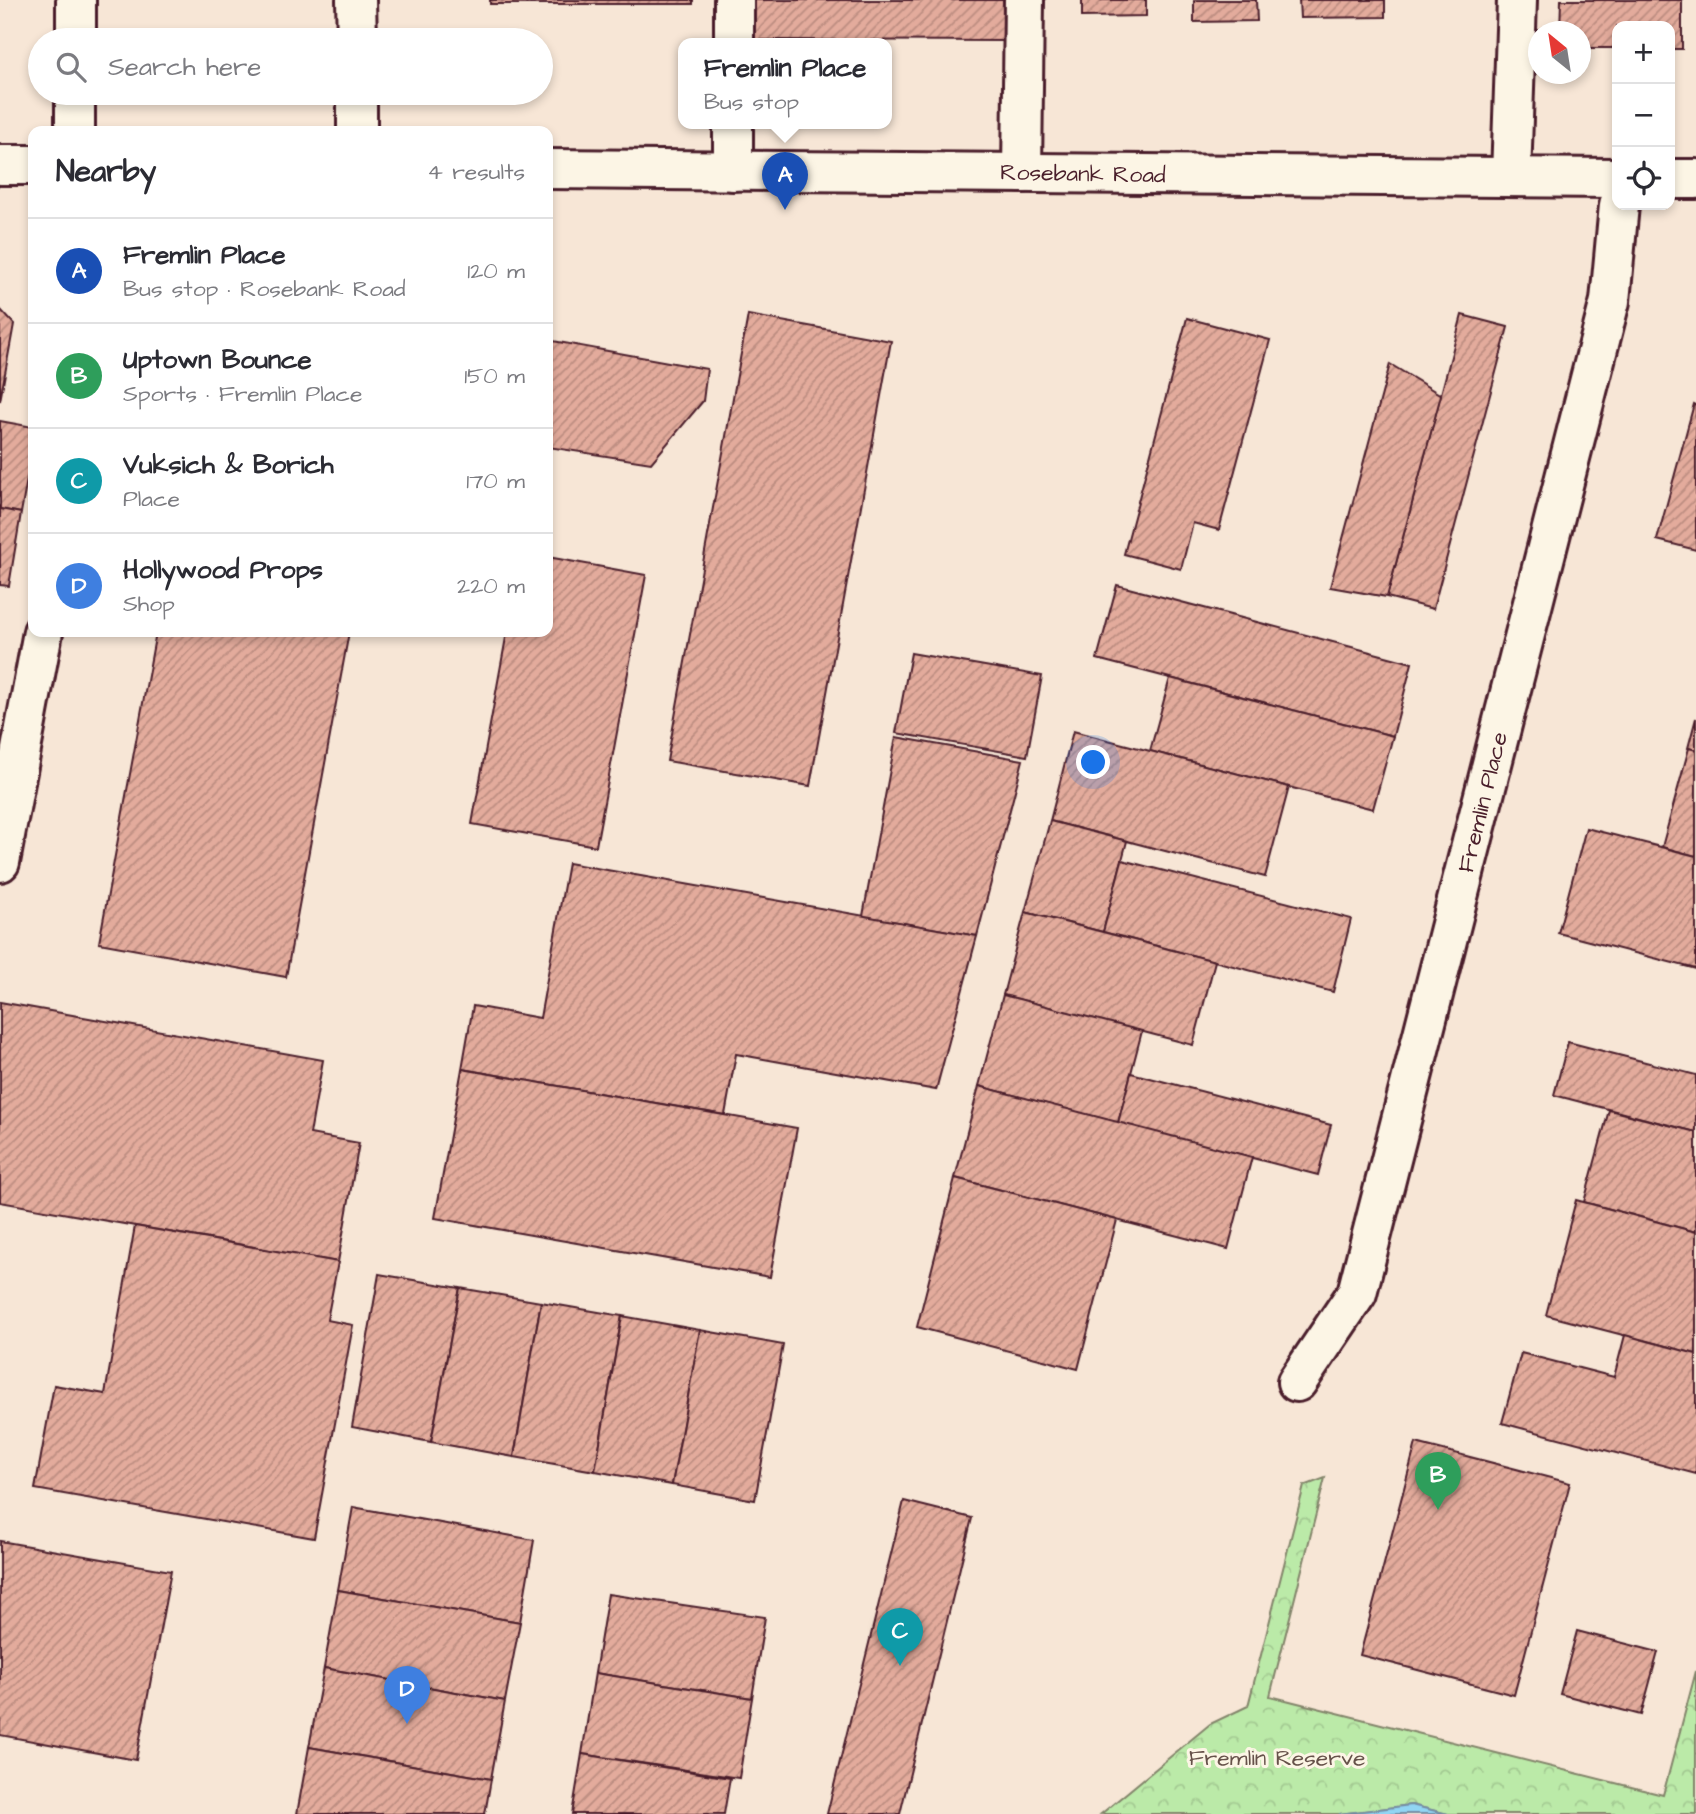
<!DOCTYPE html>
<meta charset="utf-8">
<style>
:root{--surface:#fff;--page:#f7f7f7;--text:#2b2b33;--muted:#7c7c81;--line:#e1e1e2;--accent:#1a73e8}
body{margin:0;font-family:"Architects Daughter",sans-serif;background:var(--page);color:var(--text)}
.controls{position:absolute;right:21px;top:21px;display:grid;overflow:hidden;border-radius:14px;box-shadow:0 4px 10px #0003}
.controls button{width:63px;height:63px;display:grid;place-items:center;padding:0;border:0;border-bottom:2px solid var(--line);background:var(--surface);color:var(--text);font:35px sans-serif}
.compass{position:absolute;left:1528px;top:21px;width:63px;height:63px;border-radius:50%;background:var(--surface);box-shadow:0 4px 10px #0003;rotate:330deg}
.you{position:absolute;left:1094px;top:763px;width:24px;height:24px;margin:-18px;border:5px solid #fff;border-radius:50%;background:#1a73e8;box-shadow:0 0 0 10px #1a73e833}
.badge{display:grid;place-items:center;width:46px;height:46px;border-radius:50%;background:var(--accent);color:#fff;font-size:23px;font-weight:700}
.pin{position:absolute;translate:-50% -58px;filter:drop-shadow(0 2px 4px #0008)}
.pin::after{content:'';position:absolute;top:37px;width:24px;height:21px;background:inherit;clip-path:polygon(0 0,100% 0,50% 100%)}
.popup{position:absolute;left:678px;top:38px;width:214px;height:91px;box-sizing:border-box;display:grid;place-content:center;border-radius:14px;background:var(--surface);filter:drop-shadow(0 2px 5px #0005);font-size:23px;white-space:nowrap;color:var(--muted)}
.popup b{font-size:26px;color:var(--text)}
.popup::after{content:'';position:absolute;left:50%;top:100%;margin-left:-14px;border:14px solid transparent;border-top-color:var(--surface)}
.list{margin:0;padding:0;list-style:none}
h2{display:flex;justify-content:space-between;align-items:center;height:91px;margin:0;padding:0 28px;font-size:30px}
h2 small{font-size:23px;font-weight:400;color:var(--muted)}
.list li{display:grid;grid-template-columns:46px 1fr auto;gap:21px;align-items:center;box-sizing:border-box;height:105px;padding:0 28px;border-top:2px solid var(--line)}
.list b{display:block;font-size:26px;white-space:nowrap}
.list p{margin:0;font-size:23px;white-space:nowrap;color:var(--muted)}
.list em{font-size:23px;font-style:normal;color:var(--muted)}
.icon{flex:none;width:38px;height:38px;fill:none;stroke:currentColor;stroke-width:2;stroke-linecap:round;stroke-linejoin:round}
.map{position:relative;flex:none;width:1696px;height:1814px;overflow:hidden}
.search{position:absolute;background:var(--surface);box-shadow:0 4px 10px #0003;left:28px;top:28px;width:525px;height:77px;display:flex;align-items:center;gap:18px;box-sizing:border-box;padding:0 24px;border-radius:38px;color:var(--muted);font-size:26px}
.panel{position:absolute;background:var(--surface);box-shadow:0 4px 10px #0003;left:28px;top:126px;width:525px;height:511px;border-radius:14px}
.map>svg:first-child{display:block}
.forest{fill:url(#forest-crowns);stroke:#82846a;stroke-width:2}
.water{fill:#91d5f3;stroke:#758ca3;stroke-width:2}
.building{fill:url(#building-hatch);stroke:#4a1f2b;stroke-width:2}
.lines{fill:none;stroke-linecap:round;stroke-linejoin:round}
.minor-casing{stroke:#4a1f2b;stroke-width:44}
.major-casing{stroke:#4a1f2b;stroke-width:44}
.minor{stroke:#fcf5e5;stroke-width:38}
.major{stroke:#fcf5e5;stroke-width:38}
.labels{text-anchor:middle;stroke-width:6;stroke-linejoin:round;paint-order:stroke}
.street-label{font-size:23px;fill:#4a1f2b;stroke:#fcf5e5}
.park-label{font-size:23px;fill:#66524a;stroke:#fcf5e5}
</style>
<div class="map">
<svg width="1696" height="1814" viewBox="0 0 1696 1814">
<defs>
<pattern id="forest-crowns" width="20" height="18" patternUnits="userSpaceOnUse" patternTransform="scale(1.75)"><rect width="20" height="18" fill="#bbeaa8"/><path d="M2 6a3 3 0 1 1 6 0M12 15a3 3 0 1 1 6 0" fill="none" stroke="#a2c891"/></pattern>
<pattern id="building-hatch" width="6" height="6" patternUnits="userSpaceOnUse" patternTransform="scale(1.75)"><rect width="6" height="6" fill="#e3ab9c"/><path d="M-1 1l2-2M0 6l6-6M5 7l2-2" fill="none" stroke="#ba8b7f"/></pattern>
</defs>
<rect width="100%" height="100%" fill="#f7e6d6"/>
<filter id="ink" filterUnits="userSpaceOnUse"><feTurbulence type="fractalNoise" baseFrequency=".0143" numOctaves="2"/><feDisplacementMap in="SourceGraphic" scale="14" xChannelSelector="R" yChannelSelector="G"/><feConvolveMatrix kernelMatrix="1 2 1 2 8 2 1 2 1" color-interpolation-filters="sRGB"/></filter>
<g filter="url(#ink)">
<!-- forest -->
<path class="forest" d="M1325 1478 1270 1696 1663 1795 1696 1671V1814H1448L1411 1805 1339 1814H1101L1210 1724 1248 1706 1304 1486Z"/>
<!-- water -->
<path class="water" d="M1411 1805 1448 1814H1339Z"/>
<!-- building -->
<g class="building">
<rect x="490" y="0" width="203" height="4"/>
<path d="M749 0H1005V41L748 40Z"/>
<path d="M1082 0H1146V16L1082 17Z"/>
<path d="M1194 0H1256L1257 21 1194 22Z"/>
<path d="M1299 0H1385V17L1300 18Z"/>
<path d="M1561 0H1682V49H1670V26H1617V48H1580V32H1560Z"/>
<path d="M0 309 14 324 0 401Z"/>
<path d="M748 315 891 341 810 786 667 761Z"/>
<path d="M1462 315 1508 327 1433 609 1387 597Z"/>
<path d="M1187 318 1270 340 1219 530 1193 523 1181 569 1124 554Z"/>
<path d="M553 341 707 369 703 401 651 463 548 447V369Z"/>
<path d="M1390 364 1441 395 1387 597 1330 587Z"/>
<path d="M1694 404 1696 405V550L1657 540Z"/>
<path d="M0 421 33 427V446L21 513 0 509Z"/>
<path d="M0 509 21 513 9 586 0 585Z"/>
<path d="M548 557 646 575 596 846 472 824 507 632H548Z"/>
<path d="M1117 585 1412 663 1393 736 1097 659Z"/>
<path d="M156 632H349L286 977 99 943Z"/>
<path d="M911 653 1042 676 1027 756 896 733Z"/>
<path d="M1170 678 1393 736 1373 809 1150 751Z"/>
<path d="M1696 718V750L1688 748Z"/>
<path d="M1073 731 1289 787 1265 877 1050 821Z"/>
<path d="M896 737 1023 760 977 936 863 916Z"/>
<path d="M1689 748 1696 750V856L1662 847Z"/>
<path d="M1050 821 1127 841 1103 932 1025 912Z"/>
<path d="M1586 828 1696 856V969L1558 933Z"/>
<path d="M1122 860 1351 919 1333 992 1103 932Z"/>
<path d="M568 863 977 936 936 1090 736 1054 725 1115 462 1069 473 1006 540 1018Z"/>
<path d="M1025 912 1215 961 1193 1045 1003 995Z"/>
<path d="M1003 995 1142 1031 1118 1123 979 1086Z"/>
<path d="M0 1002 323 1060 310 1134 359 1143 338 1262 0 1202Z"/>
<path d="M1568 1042 1696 1075V1132L1554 1095Z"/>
<path d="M462 1069 797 1128 770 1277 435 1218Z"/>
<path d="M1131 1073 1331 1125 1318 1175 1118 1123Z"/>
<path d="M979 1086 1252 1157 1228 1249 955 1178Z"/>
<path d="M1609 1110 1696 1132V1232L1584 1202Z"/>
<path d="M955 1178 1117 1220 1078 1369 917 1327Z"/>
<path d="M1576 1200 1696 1232V1354L1546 1315Z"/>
<path d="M135 1226 338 1262 327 1320 353 1325 314 1538 35 1489 54 1385 105 1394Z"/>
<path d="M379 1274 460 1288 431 1442 352 1427Z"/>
<path d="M460 1288 541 1302 514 1457 431 1442Z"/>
<path d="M541 1302 622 1316 595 1471 514 1457Z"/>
<path d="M622 1316 700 1330 672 1485 595 1471Z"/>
<path d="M700 1330 783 1345 755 1500 672 1485Z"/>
<path d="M1625 1335 1696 1354V1474L1502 1423 1521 1353 1614 1377Z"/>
<path d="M1416 1443 1570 1483 1514 1695 1360 1655Z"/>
<path d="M904 1501 972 1518 900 1814H827Z"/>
<path d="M353 1507 534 1540 520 1622 338 1590Z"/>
<path d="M0 1541 171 1571 136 1760 0 1735Z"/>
<path d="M338 1590 520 1622 505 1701 324 1668Z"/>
<path d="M608 1594 765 1617 752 1698 595 1673Z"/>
<path d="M1577 1631 1658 1652 1641 1715 1560 1694Z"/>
<path d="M324 1668 505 1701 491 1779 309 1747Z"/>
<path d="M595 1673 752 1698 739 1778 582 1754Z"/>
<path d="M309 1747 491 1779 485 1814H297Z"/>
<path d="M582 1754 730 1778 724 1814H572Z"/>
</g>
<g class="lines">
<!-- minor casing -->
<g class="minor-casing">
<g id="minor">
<path d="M356 0 357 40"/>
<path d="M76 40V0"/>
<path d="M734 44V0"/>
<path d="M357 93V131"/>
<path d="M75 131V93"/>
<path d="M733 171V124"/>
<path d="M1022 173 1024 0"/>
<path d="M1511 177 1517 0"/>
<path d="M0 862 43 632"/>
<path d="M1297 1382 1357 1293 1610 301 1619 205"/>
</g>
</g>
<!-- major casing -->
<g class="major-casing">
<g id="major">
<path d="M0 165H33"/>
<path d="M548 169 1617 178"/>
<path d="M1670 179H1696"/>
</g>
</g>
<!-- minor -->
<use href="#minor" class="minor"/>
<!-- major -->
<use href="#major" class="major"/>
</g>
</g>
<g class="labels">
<!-- street labels -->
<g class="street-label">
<text transform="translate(1083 173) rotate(1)" y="8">Rosebank Road</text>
<text transform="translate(1482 802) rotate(-76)" y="8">Fremlin Place</text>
</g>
<!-- park labels -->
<g class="park-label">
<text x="1277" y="1765">Fremlin Reserve</text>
</g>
</g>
</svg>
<div class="controls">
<button>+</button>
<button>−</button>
<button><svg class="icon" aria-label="locate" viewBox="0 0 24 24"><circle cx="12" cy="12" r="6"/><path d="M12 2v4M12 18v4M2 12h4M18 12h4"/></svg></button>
</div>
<svg class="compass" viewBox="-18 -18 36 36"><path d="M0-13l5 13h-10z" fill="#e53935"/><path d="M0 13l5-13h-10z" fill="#7c7c81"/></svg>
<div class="you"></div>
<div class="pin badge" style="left:785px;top:210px;background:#1a4fb4">A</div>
<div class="popup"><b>Fremlin Place</b>Bus stop</div>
<div class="pin badge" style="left:1438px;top:1510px;background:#2e9e5b">B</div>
<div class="pin badge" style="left:900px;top:1666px;background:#0f9aa8">C</div>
<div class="pin badge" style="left:407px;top:1724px;background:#3f7fe0">D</div>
<div class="search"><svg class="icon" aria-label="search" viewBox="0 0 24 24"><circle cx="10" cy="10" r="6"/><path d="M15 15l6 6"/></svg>Search here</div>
<section class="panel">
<h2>Nearby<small>4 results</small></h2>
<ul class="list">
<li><span class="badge" style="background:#1a4fb4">A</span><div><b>Fremlin Place</b><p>Bus stop · Rosebank Road</p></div><em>120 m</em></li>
<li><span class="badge" style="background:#2e9e5b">B</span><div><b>Uptown Bounce</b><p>Sports · Fremlin Place</p></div><em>150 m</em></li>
<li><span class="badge" style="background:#0f9aa8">C</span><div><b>Vuksich &amp; Borich</b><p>Place</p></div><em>170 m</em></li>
<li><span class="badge" style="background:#3f7fe0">D</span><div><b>Hollywood Props</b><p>Shop</p></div><em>220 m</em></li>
</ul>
</section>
</div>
